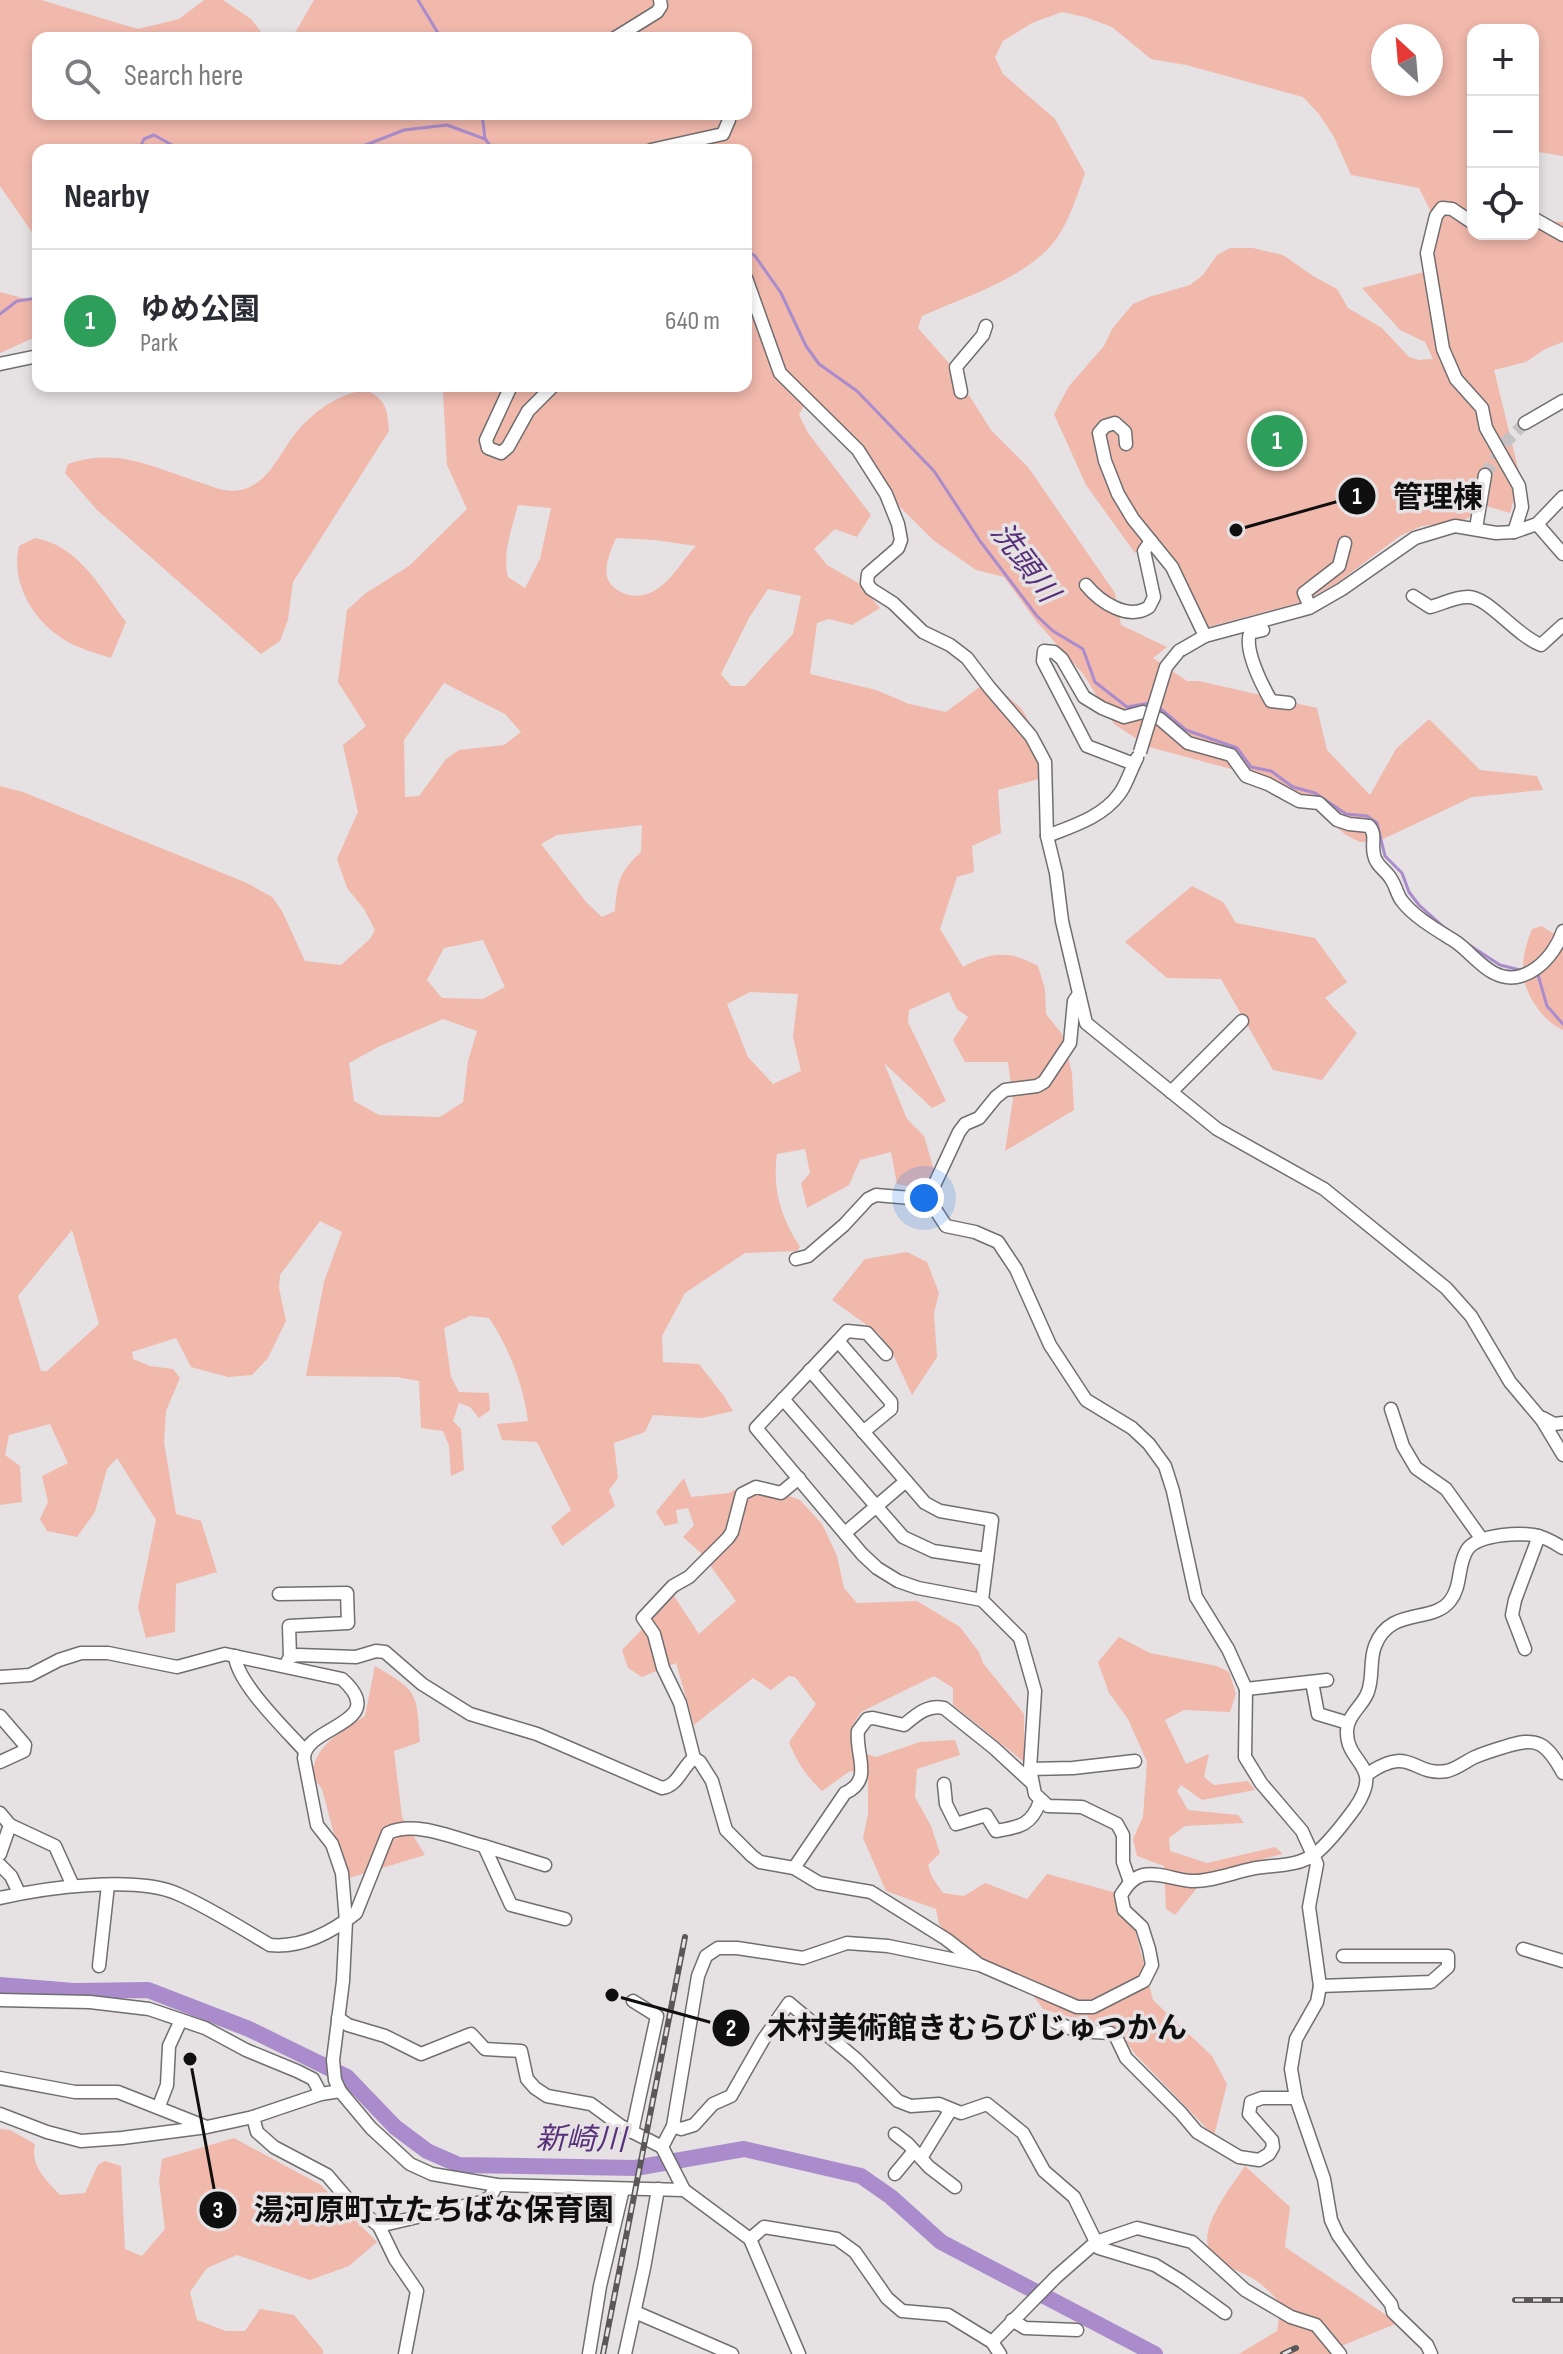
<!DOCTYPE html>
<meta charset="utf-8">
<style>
:root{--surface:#fff;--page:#f2f2f3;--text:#2b2b33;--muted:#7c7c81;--line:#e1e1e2;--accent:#0b8043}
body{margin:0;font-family:"Sofia Sans Condensed","Noto Sans JP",sans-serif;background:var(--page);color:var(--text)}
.controls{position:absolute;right:24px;top:24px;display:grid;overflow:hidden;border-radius:16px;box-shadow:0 4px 12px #0003}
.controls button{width:72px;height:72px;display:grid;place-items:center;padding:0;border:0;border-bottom:2px solid var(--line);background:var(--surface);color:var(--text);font:40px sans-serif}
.compass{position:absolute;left:1371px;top:24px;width:72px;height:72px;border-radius:50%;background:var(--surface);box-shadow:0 4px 12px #0003;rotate:334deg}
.you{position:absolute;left:924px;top:1198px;width:28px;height:28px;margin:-20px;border:6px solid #fff;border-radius:50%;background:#1a73e8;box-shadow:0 0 0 12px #1a73e833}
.badge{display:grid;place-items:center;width:52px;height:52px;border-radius:50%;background:var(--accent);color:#fff;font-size:26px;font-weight:700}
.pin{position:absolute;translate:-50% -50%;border:4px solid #fff;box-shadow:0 2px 8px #0006}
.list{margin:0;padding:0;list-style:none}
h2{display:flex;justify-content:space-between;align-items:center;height:104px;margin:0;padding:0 32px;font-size:34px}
h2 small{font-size:26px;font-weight:400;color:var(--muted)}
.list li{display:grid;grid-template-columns:52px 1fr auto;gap:24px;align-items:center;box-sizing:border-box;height:144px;padding:0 32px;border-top:2px solid var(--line)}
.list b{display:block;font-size:30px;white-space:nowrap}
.list p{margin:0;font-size:26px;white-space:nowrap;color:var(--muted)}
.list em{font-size:26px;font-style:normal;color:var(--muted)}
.icon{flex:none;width:44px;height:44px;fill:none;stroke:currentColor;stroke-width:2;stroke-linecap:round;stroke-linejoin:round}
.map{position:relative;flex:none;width:1563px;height:2354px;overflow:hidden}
.search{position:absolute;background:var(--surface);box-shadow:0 4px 12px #0003;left:32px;top:32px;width:720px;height:88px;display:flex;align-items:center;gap:20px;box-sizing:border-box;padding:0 28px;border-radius:16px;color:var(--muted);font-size:30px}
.panel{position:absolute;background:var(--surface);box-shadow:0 4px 12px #0003;left:32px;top:144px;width:720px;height:248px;border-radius:16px}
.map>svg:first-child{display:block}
.green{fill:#f1b8ac;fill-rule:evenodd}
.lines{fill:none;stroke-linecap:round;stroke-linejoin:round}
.stream{stroke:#aa8ccc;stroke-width:3}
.river{stroke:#aa8ccc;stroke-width:16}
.minor-tunnel{stroke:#c6c2c3;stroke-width:12;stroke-dasharray:12 6;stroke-linecap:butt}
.minor-casing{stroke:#716e6f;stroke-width:15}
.minor{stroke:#fff;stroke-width:12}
.rail-casing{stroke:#595757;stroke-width:6}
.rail{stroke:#e6e2e3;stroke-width:3;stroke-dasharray:9;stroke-linecap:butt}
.minor-bridge-casing{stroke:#716e6f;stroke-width:15;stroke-linecap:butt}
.minor-bridge{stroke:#fff;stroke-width:12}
.labels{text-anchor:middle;stroke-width:7;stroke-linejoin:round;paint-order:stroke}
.water-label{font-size:30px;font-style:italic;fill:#572f7b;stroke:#e6e2e3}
.leader{fill:none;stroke:#100f0f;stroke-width:3}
.callout-dot{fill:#100f0f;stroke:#e6e2e3;stroke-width:3}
.mark-label{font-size:24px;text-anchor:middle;font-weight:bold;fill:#fff}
.callout-label{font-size:30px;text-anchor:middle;font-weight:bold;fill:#100f0f;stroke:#e6e2e3;stroke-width:7;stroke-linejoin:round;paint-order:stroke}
</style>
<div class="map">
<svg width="1563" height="2354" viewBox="0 0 1563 2354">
<rect width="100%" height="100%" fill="#e6e2e3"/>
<!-- green -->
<g class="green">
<path d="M0 0H41L138 29 179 19 204 0H223L251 19 266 38H38V114H746V38H292L314 0H1563V156L1533 151V30H1473V234H1533V221L1563 222V342L1545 349 1526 362 1494 370 1520 476 1510 513 1473 502 1470 517 1462 521 1422 526 1400 536 1337 583 1302 602 1196 630 1168 569 1146 543 1135 553 1086 485 1054 414 1069 386 1104 346 1112 329 1133 304 1149 297 1190 285 1203 275 1217 255 1230 248H1253L1283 255 1313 276 1337 289 1348 308 1382 328 1409 357 1419 360 1433 359 1425 342 1400 330 1362 288 1424 272 1435 245 1430 210 1419 188 1351 175 1334 137 1319 114 1303 97 1186 65 1151 59 1112 27 1085 17 1062 12 1032 23 1003 41 995 57 1003 74 1055 119 1085 173C1076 199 1067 230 1047 250 1013 283 964 297 922 316L918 328 948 362 991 430 1028 467 1115 593 1121 625 1167 647 1153 658 1187 681H1199L1317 708 1327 750 1370 795 1396 749 1429 719 1480 770 1537 776 1543 790 1472 797 1379 841 1360 842 1346 835 1300 797 1235 770 1149 747 1114 724 1084 675 1036 621 1004 577 976 570 933 540 900 507 859 443 805 403 799 415 808 433 871 515 857 537 835 529 814 549 827 565 860 584 880 608 852 625 829 619 817 623 810 674 876 690 909 704 946 712 989 680 1022 709 1048 756 1039 779 998 790 1001 833 972 846 974 872 957 877 940 929 963 967C990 952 1010 950 1038 966L1045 989 1046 1014 1062 1034 1072 1073 1074 1110 1005 1151 1013 1099 1008 1062H965L953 1040 968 1017 957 1009 949 992 909 1010 908 1022 946 1101 932 1108 884 1063 907 1119 924 1136 934 1170 921 1188 897 1184 891 1152 860 1160 849 1185 807 1208 801 1183 810 1173 805 1149 777 1154C772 1190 781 1217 800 1247L797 1251 745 1253 685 1293 662 1336 663 1362 699 1364 724 1396 733 1411 702 1418 653 1415 645 1432 614 1443 618 1478 609 1490 615 1506 562 1546 551 1527 571 1510 537 1442 502 1440 497 1424 528 1421C523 1385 510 1349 489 1318L470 1316 444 1328 451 1377 459 1392 489 1393 490 1410 479 1418 470 1407 459 1403 453 1421 461 1429 464 1470 451 1476 449 1446 443 1431 421 1428 419 1381 397 1377 306 1376 324 1282 342 1232 320 1221 280 1275 279 1288 286 1321 268 1358 252 1375 228 1377 191 1367 176 1338 132 1352 133 1359 150 1366 173 1369 180 1378 166 1411 164 1442 176 1514 201 1521 217 1572 176 1584 175 1632 146 1638 138 1607 156 1520 117 1458 107 1469 95 1512 77 1537 47 1531 40 1519 48 1502 42 1476 68 1463 50 1424 9 1435 5 1455 20 1466 22 1502 0 1505V786L23 792 247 883 272 897 282 911 305 961 341 965 370 939 375 930 364 909 347 888 337 859 358 812 343 745 366 726 338 682 347 610 366 593 409 566 467 509 447 465 443 392 440 386H746V150H38V241L0 186ZM1383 36H1431V84H1383ZM518 505 551 508 540 559 525 588 508 577C502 553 512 528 518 505ZM616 538 655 540 696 546C681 561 672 582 652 592 641 597 631 597 621 592 597 581 608 557 616 538ZM768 589 801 596 793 634 745 686H731L721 674 749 618ZM444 683 505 714 521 732 504 745 459 750 446 759 419 796 405 797 404 740ZM642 825 641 852C619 872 617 883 615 911L602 917 587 903 541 844 557 835ZM483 940 505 987 483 999 442 998 427 980 444 948ZM750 992 798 994 793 1037 801 1071 773 1084 748 1057 727 1004ZM443 1019 477 1031 468 1061 463 1102 440 1117 379 1115 354 1101 349 1063 378 1047ZM72 1230 99 1324 47 1371H41L18 1296Z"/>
<path d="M0 292 38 302V340L31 339 0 353Z"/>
<path d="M367 390C387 401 387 409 389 431L293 582 288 620 280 641 261 654 97 510 65 473 68 464C117 447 152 467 199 482 213 487 226 493 241 490 270 484 281 449 299 429 317 409 340 393 367 390Z"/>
<path d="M35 538C80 546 100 588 126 622L111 658C96 653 79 649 65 640 34 622 10 583 19 546Z"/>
<path d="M1192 886 1223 902 1236 923 1315 938 1347 982 1325 998 1357 1033 1322 1080 1273 1070 1221 979 1167 978 1125 942Z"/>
<path d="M1542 926 1563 940V1030C1542 1021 1522 991 1523 968 1523 954 1527 942 1532 929Z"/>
<path d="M907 1252 927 1262 939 1293 934 1313 937 1357 912 1395 891 1350 878 1333 832 1300 865 1259Z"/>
<path d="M684 1478 691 1497 729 1493 750 1482 800 1500 822 1524 837 1556 844 1588 857 1603 917 1601 960 1627 979 1652 983 1663 1024 1714V1762L953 1705V1688L934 1676 861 1712 851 1728 853 1750 876 1757 920 1742 955 1740 960 1755 917 1769 915 1797 931 1826 940 1853 928 1865 932 1877 943 1893 964 1896 985 1883 1027 1899 1047 1874 1113 1892 1121 1887 1131 1913 1153 2000 1212 2056 1227 2084 1214 2136 1135 2054 1119 2031 1043 2009 1020 1978 981 1958 950 1936 939 1924 936 1909 886 1891 863 1838 868 1814V1775L850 1771 822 1791C806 1776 797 1762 789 1742L816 1704 795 1677 789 1676 771 1690 753 1678 694 1725 676 1663 642 1677 628 1668 622 1650 674 1596 699 1634 736 1601 702 1554 683 1537 694 1525 688 1508 676 1510 678 1523 665 1526 656 1512Z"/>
<path d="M1119 1637 1150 1653 1217 1666 1229 1672 1236 1694 1230 1712 1184 1710 1165 1720 1186 1764 1209 1754 1204 1777 1214 1785 1248 1781 1255 1790 1202 1800 1181 1785 1177 1791 1188 1810 1238 1815 1244 1823 1185 1826 1169 1838 1170 1851 1207 1863 1275 1847 1283 1854 1210 1872 1175 1915 1166 1909 1164 1866 1137 1856 1133 1839 1143 1817 1147 1762 1128 1719 1109 1693 1098 1662Z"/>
<path d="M375 1666C418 1691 417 1692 420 1742L394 1751 402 1817 425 1855 346 1879 322 1789 312 1776C315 1744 340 1733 365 1716Z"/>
<path d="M0 2129 10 2130 35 2144C30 2166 46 2180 60 2195L85 2193 98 2165 105 2161 121 2166 125 2249 142 2256 165 2229 159 2181 162 2159 234 2138 321 2185 377 2242 349 2266 310 2280 237 2255 207 2268 190 2292 197 2320 226 2331H245L260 2309 294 2315 323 2350V2354H0Z"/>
<path d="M1245 2166 1290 2207 1285 2247 1398 2323 1341 2346 1346 2354H1239L1277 2331 1281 2303C1272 2295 1263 2284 1252 2278 1241 2272 1229 2268 1218 2260 1187 2239 1231 2188 1245 2166Z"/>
</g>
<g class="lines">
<!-- stream -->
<g class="stream">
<path d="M418 0 441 38"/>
<path d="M482 114 485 139 494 150"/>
<path d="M139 150 144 139 154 135 181 150"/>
<path d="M353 150 404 130 447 125 485 139"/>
<path d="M746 250 755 256 781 293 806 346 819 364 857 391 934 471 980 541 1037 616 1053 631 1083 649 1095 682 1127 707 1150 703"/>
<path d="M0 314 17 301 38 298"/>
<path d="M1157 706 1186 730 1237 748 1251 767 1271 771 1293 787 1315 793 1346 814 1367 816 1377 823 1385 856 1402 873 1409 892 1419 905 1447 930"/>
<path d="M1463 941 1500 965 1524 971"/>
<path d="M1535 974 1538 975 1547 1006 1563 1024"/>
</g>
<!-- river -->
<path class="river" d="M0 1985 74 1991 148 1990 249 2029 347 2077 395 2127 427 2151 459 2165 635 2168 744 2149 861 2176 891 2197 941 2242 1155 2354"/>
<!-- minor-tunnel -->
<path class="minor-tunnel" d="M1485 475 1505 443 1525 423"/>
<!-- minor casing -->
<g class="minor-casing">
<g id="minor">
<path d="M615 38 657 12 661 6 660 0"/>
<path d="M651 150 723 134 729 120 726 114"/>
<path d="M1533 218 1563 235"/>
<path d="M1473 223 1452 209 1442 208 1436 216 1427 253 1443 349 1456 379 1482 408 1486 428 1519 486 1522 507 1514 532"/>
<path d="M746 278 780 373 858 450 886 494 898 524 901 540 898 548 868 574 867 583 871 589 893 603 923 632 950 645 967 658 989 687 1031 736 1045 762 1047 836 1056 873 1062 921 1086 1023 1217 1129 1324 1189 1446 1288 1471 1316 1510 1382 1542 1420 1563 1455"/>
<path d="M0 364 38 356"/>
<path d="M511 386 486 440 488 448 501 453 508 447 528 411 553 386"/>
<path d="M961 392 956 367 983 335 986 326"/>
<path d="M1525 423 1563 401"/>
<path d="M1126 444 1125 432 1115 423 1105 426 1099 433 1105 461 1118 494 1133 519 1172 567 1205 636"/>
<path d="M1537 524 1563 554"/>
<path d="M1476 528 1485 475"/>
<path d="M1086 585C1100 602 1128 621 1149 607L1154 597 1144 551 1151 541"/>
<path d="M1413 596 1430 607C1442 604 1455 597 1467 597 1487 595 1515 635 1541 645L1563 625"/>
<path d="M1310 607 1304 593 1339 566 1345 543"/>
<path d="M1263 630 1250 633C1244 650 1262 685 1271 701L1289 703"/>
<path d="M1179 651 1205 636 1309 608 1342 589 1415 538 1455 526 1496 533 1514 532 1537 524 1563 497"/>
<path d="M1134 764 1087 746 1043 661 1044 651 1054 652 1062 659 1084 697 1102 708 1124 717 1143 712 1160 719 1188 743 1231 755 1246 776 1268 784 1299 801 1319 803 1337 820 1349 824 1369 826C1377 835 1371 843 1374 855 1376 866 1386 870 1391 879 1396 886 1397 895 1402 901 1415 918 1439 931 1456 942 1469 951 1480 966 1494 973 1524 989 1554 958 1563 931"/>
<path d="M1047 836C1073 826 1103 817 1120 793 1127 783 1131 769 1137 758"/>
<path d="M1079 994 1074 1001 1070 1043 1044 1082 1037 1086 1005 1090 996 1097 979 1118 965 1124 959 1132 931 1192 935 1209 946 1226 975 1232 998 1242 1016 1269 1050 1345 1086 1400 1132 1428 1149 1444 1165 1466 1173 1491 1196 1597 1228 1649 1246 1689 1245 1757 1261 1783 1302 1831 1317 1864 1309 1907 1320 1986 1317 2002 1296 2039 1291 2069 1296 2098 1324 2179 1331 2220 1338 2235 1361 2267 1391 2304 1393 2312 1427 2345 1431 2354"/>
<path d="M1171 1092 1242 1021"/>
<path d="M796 1259 808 1256 844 1225 868 1199 876 1195 911 1198 931 1192"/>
<path d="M838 1341 847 1331 867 1333 886 1354"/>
<path d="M810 1370 925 1503 940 1511 992 1520 982 1600"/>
<path d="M783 1399 903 1537 933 1551 987 1559"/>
<path d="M1391 1409 1403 1446 1416 1468 1446 1489 1481 1538"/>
<path d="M1542 1420 1543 1418 1554 1424 1563 1423"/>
<path d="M863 1432 891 1409V1402L838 1341 756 1428 862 1554 877 1568 898 1581 918 1588 982 1600 1020 1638 1035 1691 1030 1769 1035 1794 1048 1806 1082 1807 1117 1824 1123 1835V1862L1130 1882"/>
<path d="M799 1478 781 1493 756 1487 742 1494 732 1532 728 1538 689 1577 673 1586 643 1618 654 1634 663 1668 680 1703 694 1758 700 1762 712 1781 726 1830 752 1856 760 1862 794 1868 819 1883 871 1892 946 1939 977 1963"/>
<path d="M845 1533 906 1481"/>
<path d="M279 1594 347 1593 348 1623 289 1626 290 1657"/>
<path d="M1525 1649 1512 1615 1515 1600 1539 1536"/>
<path d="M235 1656C237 1683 286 1730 304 1750"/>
<path d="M285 1666 290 1657 298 1655 356 1657 376 1651 385 1652 422 1684 470 1714 537 1734 662 1788C678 1786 682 1767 694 1758"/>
<path d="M0 1677 30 1675 59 1660 81 1653H108L177 1667 225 1654 342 1679C392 1724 305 1725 304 1758L317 1825 332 1844 342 1873 346 1921 343 1981 333 2060 335 2080 340 2091 371 2128 410 2164 432 2174 497 2185 684 2190 750 2239 799 2354"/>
<path d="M1312 1682 1318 1714 1348 1723"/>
<path d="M1246 1689 1327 1680"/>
<path d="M0 1716 25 1745 24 1751 0 1762"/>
<path d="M1030 1769 1073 1768 1135 1761"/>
<path d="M1366 1775C1412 1743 1412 1777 1447 1771 1457 1769 1466 1761 1475 1757 1484 1753 1494 1750 1504 1747 1537 1736 1546 1742 1563 1773"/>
<path d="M944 1784 946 1804 956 1824 986 1815 996 1831C1020 1827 1032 1825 1040 1801"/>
<path d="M0 1813 10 1825 0 1854"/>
<path d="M10 1825 55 1846 73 1886"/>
<path d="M484 1846 545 1865"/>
<path d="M0 1865 11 1876 19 1893"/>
<path d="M794 1868 845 1793C874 1780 855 1755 858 1731L867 1719 873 1718 904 1725C916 1715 928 1704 944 1708L994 1748 1032 1783"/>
<path d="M0 1898C44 1888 136 1875 178 1894 208 1907 241 1928 270 1945 301 1948 332 1932 356 1913L388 1833C416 1820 456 1839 484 1846L511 1905 565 1919"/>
<path d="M1523 1949 1563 1961"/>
<path d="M99 1966 108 1885"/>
<path d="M1320 1986 1431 1982 1448 1967V1956H1343"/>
<path d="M0 2000 90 2002 149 2009 205 2028 246 2050 297 2071 313 2079 321 2094"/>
<path d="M338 2018 348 2025 385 2036 421 2054 471 2034 485 2049 521 2051 527 2079 535 2088 547 2096 591 2104 621 2126 662 2147"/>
<path d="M1055 2022 1077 2031 1110 2033 1116 2037 1126 2058 1181 2113 1197 2132 1239 2157 1259 2160 1269 2154 1273 2147 1272 2140 1249 2114 1251 2102 1262 2098H1296"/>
<path d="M0 2078 75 2092H118L204 2126"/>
<path d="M159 2106 167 2085 169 2046 181 2020"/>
<path d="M0 2114 47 2132 81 2141 122 2138 207 2127 253 2117 321 2094 340 2091"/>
<path d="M253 2117 257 2132 274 2147 327 2175 351 2203 379 2226 481 2202 490 2197 497 2185"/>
<path d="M673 2126 681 2129 694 2125 713 2104 731 2096 763 2040 789 2003 856 2059 898 2101 911 2106 939 2104 961 2113 987 2104 1023 2133 1044 2171 1074 2197 1099 2248 1155 2265 1181 2281 1225 2313"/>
<path d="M632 2132 657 2016 633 2001"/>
<path d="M895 2134 908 2144 929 2167 955 2187"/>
<path d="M921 2158 950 2111"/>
<path d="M895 2174 914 2151"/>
<path d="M684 2190 662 2147 673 2126 698 1976 706 1956 718 1948H737L803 1958 847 1943 888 1946 980 1965 1077 2007H1093L1144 1981 1152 1965 1149 1949 1142 1927 1124 1910 1121 1895C1127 1886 1132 1878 1143 1875 1160 1872 1175 1880 1191 1881 1210 1882 1232 1873 1251 1869 1273 1864 1295 1868 1315 1854 1330 1842 1344 1823 1355 1808 1385 1764 1346 1765 1347 1731 1347 1716 1362 1706 1367 1694 1374 1679 1369 1661 1375 1646 1390 1606 1432 1624 1450 1601 1462 1586 1457 1566 1467 1550 1477 1534 1524 1531 1541 1537 1549 1539 1556 1544 1563 1548"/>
<path d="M379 2226 395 2259 417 2291 405 2354"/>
<path d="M750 2239 764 2227 837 2239 855 2252 887 2298 902 2311 948 2315 992 2342 1000 2354"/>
<path d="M635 2312 732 2354"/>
<path d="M1012 2320 1025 2328 1077 2330"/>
<path d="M992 2342 1056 2277 1096 2242 1137 2228 1192 2242 1245 2290 1291 2317 1316 2325 1340 2354"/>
<path d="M589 2354 600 2286 623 2189"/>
<path d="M625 2354 644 2268 658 2189"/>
</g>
</g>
<!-- minor -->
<use href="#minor" class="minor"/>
<!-- rail casing -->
<g class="rail-casing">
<g id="rail">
<path d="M1515 2300H1563"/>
<path d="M603 2354 685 1937"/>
<path d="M1283 2354 1296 2348"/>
</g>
</g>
<!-- rail -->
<use href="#rail" class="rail"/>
<!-- minor-bridge casing -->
<g class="minor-bridge-casing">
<path id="minor-bridge" d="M1140 752 1166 667 1179 651"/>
</g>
<!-- minor-bridge -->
<use href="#minor-bridge" class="minor-bridge"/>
</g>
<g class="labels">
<!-- water labels -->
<g class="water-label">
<text transform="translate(1025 562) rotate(53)" y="10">洗頭川</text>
<text transform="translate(581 2139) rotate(1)" y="10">新崎川</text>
</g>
</g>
<!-- callouts -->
<path class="leader" d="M1236 530L1357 496M612 1995L731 2028M190 2059L218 2210"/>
<g class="callout-dot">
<circle cx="1236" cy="530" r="8"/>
<circle cx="612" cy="1995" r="8"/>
<circle cx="190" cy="2059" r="8"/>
<circle cx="1357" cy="496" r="20"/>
<circle cx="731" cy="2028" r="20"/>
<circle cx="218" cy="2210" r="20"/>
</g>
<g class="mark-label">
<text x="1357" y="504">1</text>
<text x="731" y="2036">2</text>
<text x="218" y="2218">3</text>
</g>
<g class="callout-label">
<text x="1438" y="507">管理棟</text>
<text x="977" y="2038">木村美術館きむらびじゅつかん</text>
<text x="434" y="2220">湯河原町立たちばな保育園</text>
</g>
</svg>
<div class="controls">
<button>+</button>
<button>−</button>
<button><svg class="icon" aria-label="locate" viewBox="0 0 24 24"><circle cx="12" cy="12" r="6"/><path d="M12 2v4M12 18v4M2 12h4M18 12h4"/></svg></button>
</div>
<svg class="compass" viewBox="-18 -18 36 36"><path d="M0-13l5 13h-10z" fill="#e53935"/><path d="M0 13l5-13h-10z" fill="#7c7c81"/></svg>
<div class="you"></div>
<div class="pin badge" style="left:1277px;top:441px;background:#2e9e5b">1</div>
<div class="search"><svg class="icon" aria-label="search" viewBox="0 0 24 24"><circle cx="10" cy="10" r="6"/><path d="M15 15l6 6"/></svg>Search here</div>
<section class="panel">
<h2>Nearby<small></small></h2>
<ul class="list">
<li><span class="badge" style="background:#2e9e5b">1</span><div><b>ゆめ公園</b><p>Park</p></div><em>640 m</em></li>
</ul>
</section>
</div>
